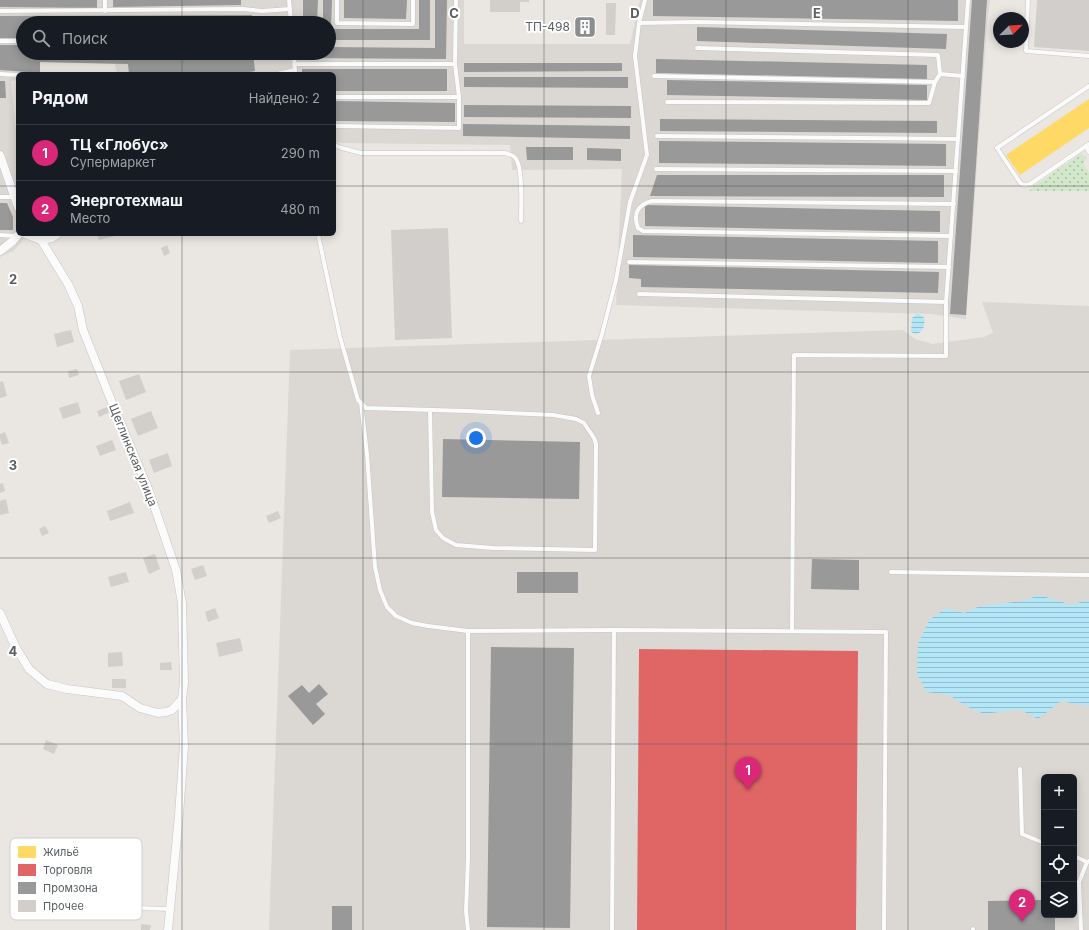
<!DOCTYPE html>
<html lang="ru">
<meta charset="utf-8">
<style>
:root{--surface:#171b24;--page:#20242c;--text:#f1f3f6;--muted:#9ea1a6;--line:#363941;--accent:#db2777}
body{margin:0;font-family:Inter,sans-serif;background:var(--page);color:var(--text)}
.controls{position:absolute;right:12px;bottom:12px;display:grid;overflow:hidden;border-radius:6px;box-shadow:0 2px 10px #0003}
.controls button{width:36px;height:36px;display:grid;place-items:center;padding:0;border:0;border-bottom:1px solid var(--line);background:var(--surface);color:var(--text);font:20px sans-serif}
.compass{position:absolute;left:993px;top:12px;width:36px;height:36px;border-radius:50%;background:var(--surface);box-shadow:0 2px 10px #0003;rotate:66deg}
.you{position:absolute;left:476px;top:438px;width:14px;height:14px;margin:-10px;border:3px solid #fff;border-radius:50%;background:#1a73e8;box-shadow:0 0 0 6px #1a73e833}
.badge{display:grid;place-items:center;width:26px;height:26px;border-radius:50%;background:var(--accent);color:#fff;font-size:13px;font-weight:700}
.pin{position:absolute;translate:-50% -33px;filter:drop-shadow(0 1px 2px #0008)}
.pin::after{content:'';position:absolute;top:21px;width:14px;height:12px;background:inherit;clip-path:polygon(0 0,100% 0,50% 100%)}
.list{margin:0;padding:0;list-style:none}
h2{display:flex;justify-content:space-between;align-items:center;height:52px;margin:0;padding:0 16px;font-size:17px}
h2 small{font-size:13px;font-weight:400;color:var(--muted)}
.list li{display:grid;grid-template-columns:26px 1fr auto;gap:12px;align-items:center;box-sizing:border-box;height:56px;padding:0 16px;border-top:1px solid var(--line)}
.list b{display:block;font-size:15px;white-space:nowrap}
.list p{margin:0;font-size:13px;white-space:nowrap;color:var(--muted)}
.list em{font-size:13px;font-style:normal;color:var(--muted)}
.icon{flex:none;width:22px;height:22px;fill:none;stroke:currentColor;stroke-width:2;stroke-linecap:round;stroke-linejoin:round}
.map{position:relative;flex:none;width:1089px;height:930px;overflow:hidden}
.search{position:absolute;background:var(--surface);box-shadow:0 2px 10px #0003;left:16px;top:16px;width:320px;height:44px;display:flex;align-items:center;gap:10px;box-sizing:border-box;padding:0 14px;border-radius:22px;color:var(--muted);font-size:15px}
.panel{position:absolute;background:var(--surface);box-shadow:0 2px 10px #0003;left:16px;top:72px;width:320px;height:164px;border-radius:6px}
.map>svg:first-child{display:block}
.industrial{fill:#dbd7d3;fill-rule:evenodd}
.park{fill:url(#park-dots)}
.water{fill:url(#water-rules)}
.homes{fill:#ffd966}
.shops{fill:#e06666}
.industry{fill:#999}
.building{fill:#d1cecc}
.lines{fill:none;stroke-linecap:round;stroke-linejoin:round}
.service-casing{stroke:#c6c5c5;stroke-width:5}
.minor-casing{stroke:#c6c5c5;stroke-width:9}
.service{stroke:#fcfbfb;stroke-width:4}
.minor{stroke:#fcfbfb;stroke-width:8}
.grid{fill:none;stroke:#585e61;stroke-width:1;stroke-opacity:0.55}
.labels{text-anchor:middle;stroke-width:4;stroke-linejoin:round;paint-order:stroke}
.poi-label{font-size:12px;fill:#585e61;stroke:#fff;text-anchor:end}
.street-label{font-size:12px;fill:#585e61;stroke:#fff}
.key{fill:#fff;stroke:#cdcfd0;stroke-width:1}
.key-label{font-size:11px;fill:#585e61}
.grid-label{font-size:13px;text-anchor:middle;font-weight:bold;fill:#585e61;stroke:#fff;stroke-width:4;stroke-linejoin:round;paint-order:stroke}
</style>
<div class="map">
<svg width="1089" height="930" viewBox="0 0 1089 930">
<defs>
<pattern id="park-dots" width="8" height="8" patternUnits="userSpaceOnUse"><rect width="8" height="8" fill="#d3e7ca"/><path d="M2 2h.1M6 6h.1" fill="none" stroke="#aebea7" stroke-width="1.8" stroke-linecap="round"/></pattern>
<pattern id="water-rules" width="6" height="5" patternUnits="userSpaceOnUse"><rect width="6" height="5" fill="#b3e6f6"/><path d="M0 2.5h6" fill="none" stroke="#94becb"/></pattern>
</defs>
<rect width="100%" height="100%" fill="#eae6e2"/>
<!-- industrial -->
<g class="industrial">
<path d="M0 0H464V44H630L640 0H990L987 23 966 319 932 314 616 305 622 169 512 170 510 145 342 143 334 142V74H117L115 64 40 62V74H18V80L11 81 18 149V234L25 236 21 243 13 251 0 257ZM23 23H329V53H23Z"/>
<path d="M982 302 1089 306V930H269L290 350 903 330 915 339 933 344 984 337 993 333ZM1044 777H1074V915H1044Z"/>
</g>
<!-- park -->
<path class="park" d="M1080 154 1086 156 1084 165 1089 173V191H1029L1034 186Z"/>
<!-- water -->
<g class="water">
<path d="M918 314 923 316C926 323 924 329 919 333L915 334 911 332 912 318 915 315Z"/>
<path d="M1039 595 1072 605 1083 601H1089V705H1082L1061 701 1038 719 1019 709 984 714 966 706 949 695 926 692 917 673 918 644 929 620 946 608 964 613 980 606 1023 601Z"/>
</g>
<!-- homes -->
<path class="homes" d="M1089 99V128L1020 175 1006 155Z"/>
<!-- shops -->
<path class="shops" d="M639 649 858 651 856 930H637Z"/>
<!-- industry -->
<g class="industry">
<path d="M0 0H97V8L0 7Z"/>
<path d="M113 0H241V5L113 7Z"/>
<path d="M303 0H318L317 23H303Z"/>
<path d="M323 0H332L331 29H419V0H430V40H329V23H323Z"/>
<path d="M344 0H407L406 19 344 18Z"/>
<path d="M435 0H447L446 59 302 58 303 53H329V47L435 48Z"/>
<path d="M653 0H958V21L653 16Z"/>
<path d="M972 0H987L966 315 950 314Z"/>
<path d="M252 15V23H23V38H0V16Z"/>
<path d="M697 27 947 34 946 49 697 41Z"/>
<path d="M0 45H23V53H253L255 71 238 74H129L128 64 40 62V73L0 70Z"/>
<path d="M656 59 927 65V79L656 73Z"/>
<path d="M464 63H622V71L464 72Z"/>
<path d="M302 69H447V91H334V74H302Z"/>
<path d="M464 77H628V88L464 87Z"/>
<path d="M667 80 927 85V100L667 95Z"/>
<path d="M0 81H5L6 98H0Z"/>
<path d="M334 101 455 103V122L334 121Z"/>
<path d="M464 105 631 106V118L464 117Z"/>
<path d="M660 119 937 121V133L660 131Z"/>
<path d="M463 124 630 126V139L463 136Z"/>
<path d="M659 141 946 144V166L659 163Z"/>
<path d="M526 147H573V160H527Z"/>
<path d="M587 148 621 149V161L587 160Z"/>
<path d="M657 175H944V197L650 196Z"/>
<path d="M0 203H7L13 217V230H0Z"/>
<path d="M645 205 940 211V232L645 226Z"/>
<path d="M633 235 938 241V263L633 257Z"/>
<path d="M629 265 939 272 938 293 641 287V279L629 278Z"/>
<path d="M443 439 580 442 579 499 442 497Z"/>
<path d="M812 559 859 560V590L811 589Z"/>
<rect x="517" y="572" width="61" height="21"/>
<path d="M491 647 574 648 570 928 487 927Z"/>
<path d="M319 684 328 694 316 704 325 714 313 725 288 696 302 685 309 693Z"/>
<path d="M1044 900V915H1055V930H988V901Z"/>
<rect x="332" y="906" width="20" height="24"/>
</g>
<!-- building -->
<g class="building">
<path d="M490 0H529V2H520V12H490Z"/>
<path d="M1037 0H1089V51L1034 47Z"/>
<path d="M606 3H616L615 35H606Z"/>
<rect x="580" y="20" width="10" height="14"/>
<path d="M448 228 452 338 395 340 391 230Z"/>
<path d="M97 234H118L119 235 99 240Z"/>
<path d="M167 245 170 253 164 256 161 248Z"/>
<path d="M71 330 74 342 57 347 54 334Z"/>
<path d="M77 369 79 375 69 378 68 371Z"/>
<path d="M139 374 146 392 126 400 119 381Z"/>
<path d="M3 381 7 396 0 398V382Z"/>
<path d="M78 402 81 413 63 419 59 408Z"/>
<path d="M107 407 110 412 99 417 97 411Z"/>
<path d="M151 411 158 428 138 436 131 419Z"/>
<path d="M5 432 9 443 2 445 0 439V434Z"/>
<path d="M112 440 116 450 100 456 96 446Z"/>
<path d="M168 453 172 466 154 473 149 460Z"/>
<path d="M3 483 5 491 0 493V484Z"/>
<path d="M6 499 9 513 0 515V501Z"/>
<path d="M130 502 134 513 110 521 107 511Z"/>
<path d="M278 511 281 518 269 523 266 516Z"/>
<path d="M45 526 49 533 42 536 39 529Z"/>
<path d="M155 554 160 569 149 574 143 558Z"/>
<path d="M203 565 207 576 195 580 191 569Z"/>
<path d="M126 572 129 582 111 587 108 577Z"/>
<path d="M215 608 219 618 208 622 205 612Z"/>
<path d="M240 638 243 651 219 657 216 643Z"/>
<path d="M122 652 123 666 108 667V653Z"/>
<path d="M171 662 172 670H160V663Z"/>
<rect x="112" y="679" width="14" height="9"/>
<path d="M46 740 58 745 54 754 43 749Z"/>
<path d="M141 924 151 925 150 930H141Z"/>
</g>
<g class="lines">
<!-- service casing -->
<g class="service-casing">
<g id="service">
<path d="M289 0 291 23"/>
<path d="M337 0V23L413 24V0"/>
<path d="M1028 0 1026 51 1089 56"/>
<path d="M0 11 243 9 262 11 290 9"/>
<path d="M105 11V0"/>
<path d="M639 23 695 22 966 27"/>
<path d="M0 41H23"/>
<path d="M294 53 295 74"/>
<path d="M294 64H455"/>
<path d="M0 74 18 75"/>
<path d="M277 74 295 70"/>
<path d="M940 74 963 76"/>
<path d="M654 76 935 82"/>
<path d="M1089 86 997 148 1021 184 1025 185 1030 184 1089 144"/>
<path d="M334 97H459"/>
<path d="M667 102 929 103 935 82 940 74 938 55 697 48"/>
<path d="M334 126 459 128V97L455 64 456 0"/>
<path d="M657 136 958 139"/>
<path d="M334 145 342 148 361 153H505C509 154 514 155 516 159 523 168 521 208 521 221"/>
<path d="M1086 146 1089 152"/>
<path d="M656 169 956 171"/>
<path d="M0 197H14"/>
<path d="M318 234 340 337 358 400 366 408 467 411 553 415 576 419 584 423 594 438 596 444 595 550 493 548 456 545 443 538 436 530 432 512 430 410"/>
<path d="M0 235 16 236"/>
<path d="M951 236 643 231 638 228C633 214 637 205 652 201L954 204"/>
<path d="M629 262 949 267"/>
<path d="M639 294 946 302 968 0"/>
<path d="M361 403 367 454 375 567 380 590 387 607 396 616 412 623 428 626 468 631 614 630"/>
<path d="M598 413 592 395 589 376 602 334 616 280 630 202 647 155 635 56 639 23 645 0"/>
<path d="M891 572 1089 575"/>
<path d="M468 631V858L466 911 468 930"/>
<path d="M792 631 794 355 946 356V302"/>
<path d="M1020 769 1022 834 1044 843"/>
<path d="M1074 856 1087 862"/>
<path d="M14 908 38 905 170 909"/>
<path d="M612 930 614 630 886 632 884 930"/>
<path d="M973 930V929"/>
<path d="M1081 930 1079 882 1087 862 1089 861"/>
</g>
</g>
<!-- minor casing -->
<g class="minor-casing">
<g id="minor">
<path d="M0 155 18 207"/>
<path d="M25 234 41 240"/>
<path d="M58 234 52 238 41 240 68 284 78 306 83 330 113 405 149 491 176 570 182 603 184 683 182 699 184 746 179 815 168 930"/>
<path d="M0 251 13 241 19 234"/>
<path d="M0 613 15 646 29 669 47 684 67 689 122 696 140 708 158 713 166 712 172 710 182 699"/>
</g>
</g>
<!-- service -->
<use href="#service" class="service"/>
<!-- minor -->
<use href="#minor" class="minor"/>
</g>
<!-- grid -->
<path class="grid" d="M182 0V23M363 0V930M544 0V930M726 0V930M908 0V930M182 53V74M0 186H18M334 186H1089M182 234V930M0 372H1089M0 558H1089M0 744H1089"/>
<!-- icons -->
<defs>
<g id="building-square" transform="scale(1.15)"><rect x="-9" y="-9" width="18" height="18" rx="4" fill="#8b8e8e" stroke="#fff"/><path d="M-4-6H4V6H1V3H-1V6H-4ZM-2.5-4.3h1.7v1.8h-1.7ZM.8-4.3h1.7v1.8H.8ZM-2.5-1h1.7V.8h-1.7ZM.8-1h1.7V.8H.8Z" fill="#fff"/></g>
</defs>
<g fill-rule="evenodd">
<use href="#building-square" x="585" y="27"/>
</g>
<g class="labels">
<!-- poi labels -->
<g class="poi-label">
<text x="570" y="31">ТП-498</text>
</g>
<!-- street labels -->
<g class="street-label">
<text transform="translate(133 455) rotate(68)" y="4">Щеглинская улица</text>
</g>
</g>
<!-- legend -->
<rect x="10" y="838" width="132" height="82" rx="6" class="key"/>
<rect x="18" y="846" width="18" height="12" fill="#ffd966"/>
<rect x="18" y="864" width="18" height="12" fill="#e06666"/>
<rect x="18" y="882" width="18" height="12" fill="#999"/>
<rect x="18" y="900" width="18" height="12" fill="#d1cecc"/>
<g class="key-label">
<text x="43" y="856">Жильё</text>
<text x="43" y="874">Торговля</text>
<text x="43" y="892">Промзона</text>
<text x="43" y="910">Прочее</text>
</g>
<g class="grid-label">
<text x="454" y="18">C</text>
<text x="635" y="18">D</text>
<text x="817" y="18">E</text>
<text x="13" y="284">2</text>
<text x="13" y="470">3</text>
<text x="13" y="656">4</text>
</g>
</svg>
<div class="controls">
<button>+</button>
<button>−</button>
<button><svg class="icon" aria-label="locate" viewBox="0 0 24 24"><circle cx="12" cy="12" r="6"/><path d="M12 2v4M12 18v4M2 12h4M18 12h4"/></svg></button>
<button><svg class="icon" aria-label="layers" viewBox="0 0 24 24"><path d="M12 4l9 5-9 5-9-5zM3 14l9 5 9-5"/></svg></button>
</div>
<svg class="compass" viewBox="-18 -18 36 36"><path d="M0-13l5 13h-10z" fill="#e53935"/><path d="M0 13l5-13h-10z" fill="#9ea1a6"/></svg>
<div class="you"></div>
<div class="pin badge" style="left:748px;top:790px">1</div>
<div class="pin badge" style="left:1022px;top:922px">2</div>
<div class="search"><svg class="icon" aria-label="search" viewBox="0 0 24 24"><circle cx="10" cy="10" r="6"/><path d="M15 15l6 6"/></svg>Поиск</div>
<section class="panel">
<h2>Рядом<small>Найдено: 2</small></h2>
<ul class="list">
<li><span class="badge">1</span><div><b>ТЦ «Глобус»</b><p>Супермаркет</p></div><em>290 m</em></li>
<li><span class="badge">2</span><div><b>Энерготехмаш</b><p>Место</p></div><em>480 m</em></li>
</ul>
</section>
</div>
